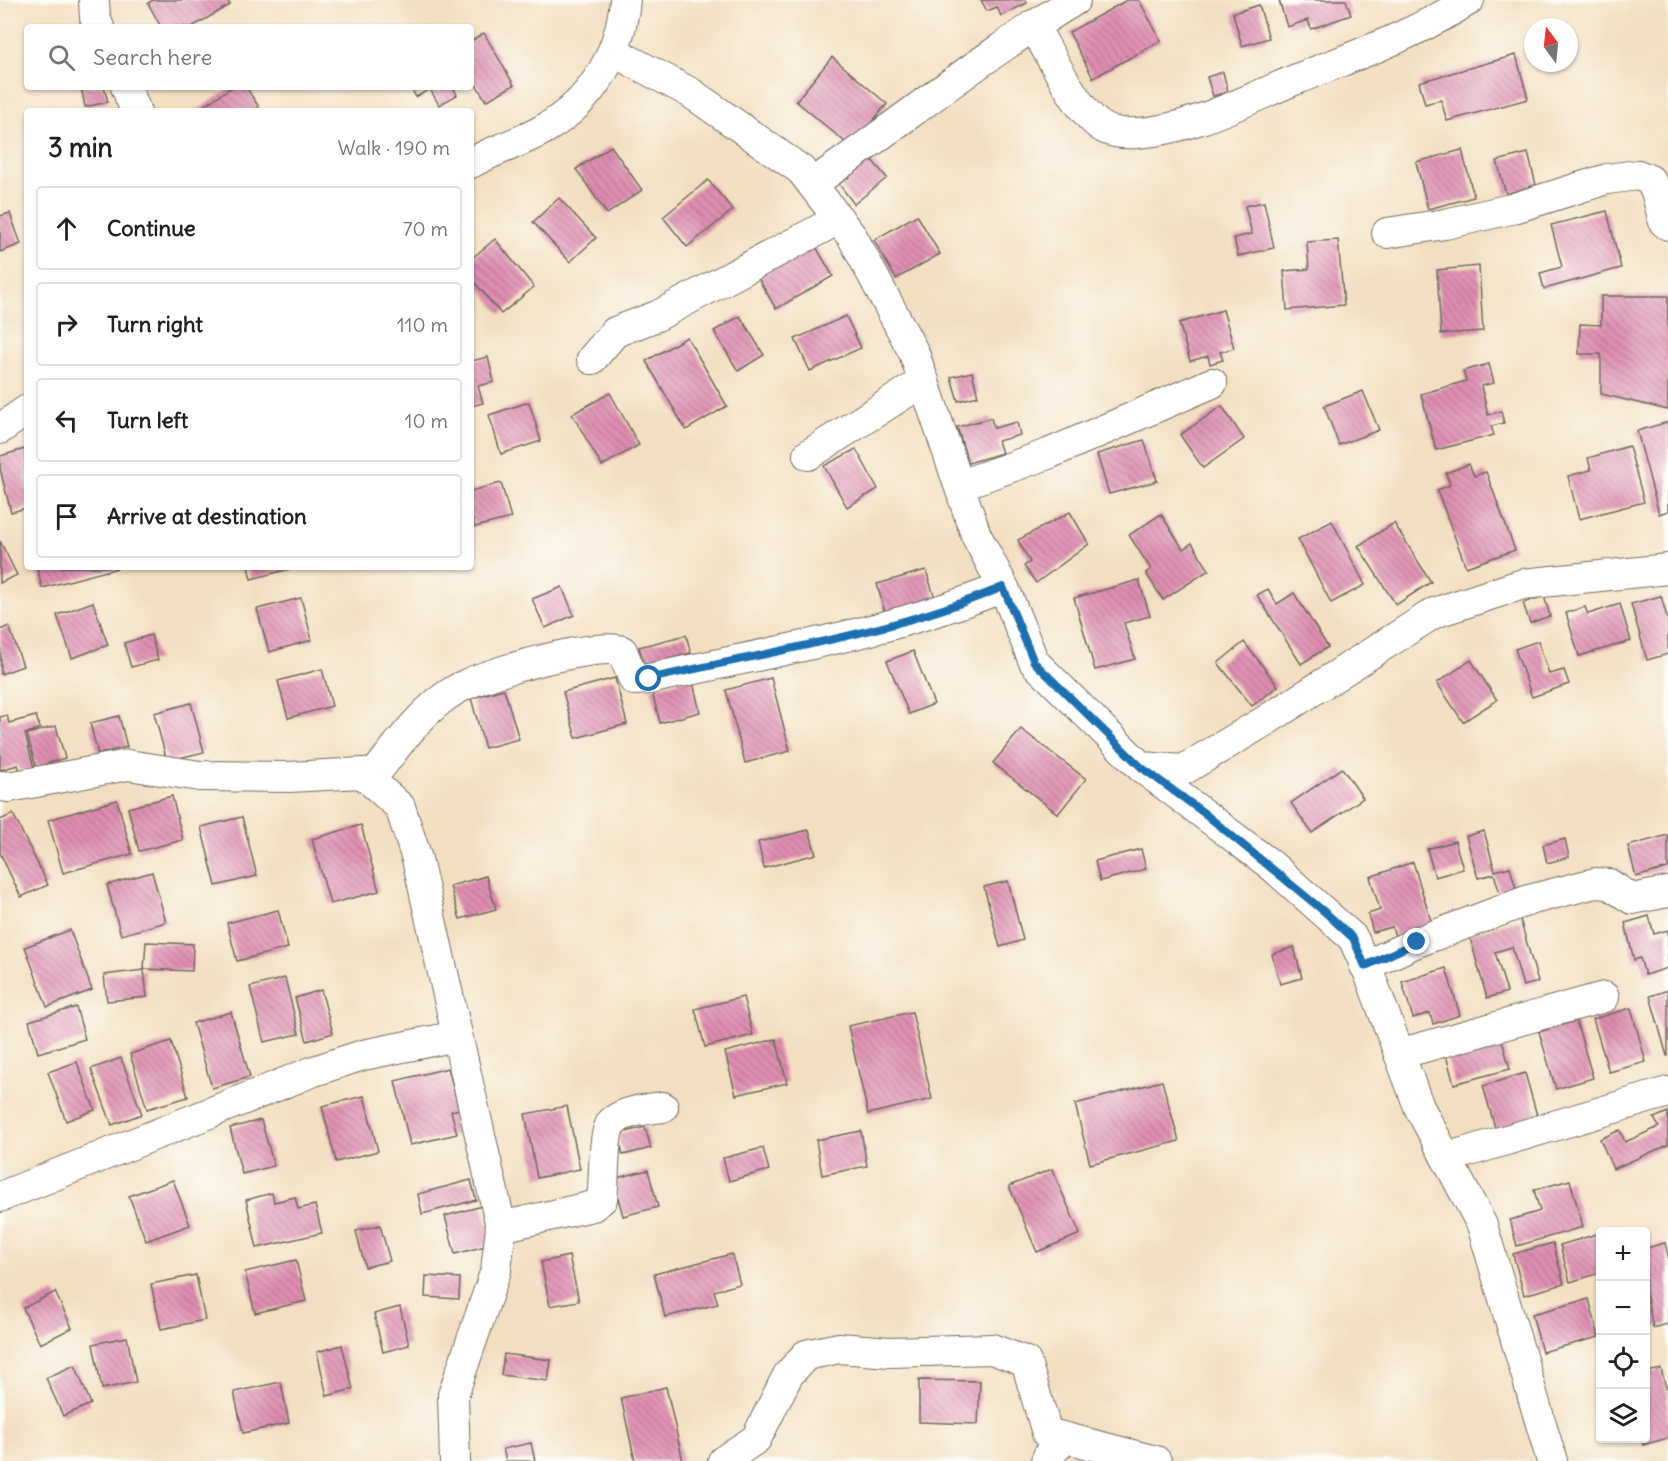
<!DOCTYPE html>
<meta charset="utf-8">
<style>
:root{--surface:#fff;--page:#f2f2f2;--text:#202124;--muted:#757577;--line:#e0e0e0}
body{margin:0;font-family:Delius,sans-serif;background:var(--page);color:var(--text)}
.controls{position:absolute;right:18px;bottom:18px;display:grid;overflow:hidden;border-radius:6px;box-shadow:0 2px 4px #0004}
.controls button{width:54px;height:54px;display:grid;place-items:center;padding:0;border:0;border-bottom:2px solid var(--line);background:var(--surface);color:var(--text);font:30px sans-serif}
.compass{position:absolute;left:1524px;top:18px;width:54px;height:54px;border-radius:50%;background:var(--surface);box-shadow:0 2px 4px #0004;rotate:345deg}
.stop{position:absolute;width:18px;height:18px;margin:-14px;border:4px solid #1f6fb2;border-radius:50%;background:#fff}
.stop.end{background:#1f6fb2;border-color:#fff;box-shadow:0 2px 6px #0008}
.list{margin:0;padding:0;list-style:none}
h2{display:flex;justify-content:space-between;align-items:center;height:78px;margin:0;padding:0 24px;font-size:26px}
h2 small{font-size:20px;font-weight:400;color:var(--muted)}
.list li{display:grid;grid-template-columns:39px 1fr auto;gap:18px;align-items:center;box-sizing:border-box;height:84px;margin:0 12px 12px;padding:0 12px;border:2px solid var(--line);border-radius:6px}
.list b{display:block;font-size:22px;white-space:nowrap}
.list em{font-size:20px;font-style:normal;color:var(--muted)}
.icon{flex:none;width:33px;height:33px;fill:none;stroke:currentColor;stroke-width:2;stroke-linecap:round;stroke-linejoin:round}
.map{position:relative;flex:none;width:1668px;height:1461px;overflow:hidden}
.search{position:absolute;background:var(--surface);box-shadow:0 2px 4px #0004;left:24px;top:24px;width:450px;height:66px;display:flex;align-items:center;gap:15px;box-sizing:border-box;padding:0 21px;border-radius:6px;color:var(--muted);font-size:22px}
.panel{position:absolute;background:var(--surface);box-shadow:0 2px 4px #0004;left:24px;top:108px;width:450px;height:462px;border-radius:6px}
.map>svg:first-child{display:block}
.building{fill:url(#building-back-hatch)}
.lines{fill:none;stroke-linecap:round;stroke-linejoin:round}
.street-casing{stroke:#716a60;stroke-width:32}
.street{stroke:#fff;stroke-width:30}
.route{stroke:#1f6fb2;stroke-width:8}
</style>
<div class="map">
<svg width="1668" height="1461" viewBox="0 0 1668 1461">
<defs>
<pattern id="building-back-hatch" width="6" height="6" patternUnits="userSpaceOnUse" patternTransform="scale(1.5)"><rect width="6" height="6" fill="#df8eb1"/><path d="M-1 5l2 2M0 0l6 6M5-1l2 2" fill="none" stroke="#b57490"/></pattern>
</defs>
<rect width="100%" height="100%" fill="#fdfcf7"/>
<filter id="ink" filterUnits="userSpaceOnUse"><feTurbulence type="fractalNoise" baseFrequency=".0167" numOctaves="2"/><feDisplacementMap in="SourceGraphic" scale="12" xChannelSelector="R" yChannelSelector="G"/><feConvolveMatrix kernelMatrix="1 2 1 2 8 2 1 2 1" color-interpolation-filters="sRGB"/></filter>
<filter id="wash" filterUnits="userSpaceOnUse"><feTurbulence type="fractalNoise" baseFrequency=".008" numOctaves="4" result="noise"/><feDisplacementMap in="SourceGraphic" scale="24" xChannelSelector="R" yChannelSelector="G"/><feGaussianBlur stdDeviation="1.35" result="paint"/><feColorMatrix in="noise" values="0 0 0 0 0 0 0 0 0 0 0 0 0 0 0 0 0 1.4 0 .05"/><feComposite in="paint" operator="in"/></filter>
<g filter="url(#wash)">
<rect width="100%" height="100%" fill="#f2dfc1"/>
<g id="blocks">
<!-- building -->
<g class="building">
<path d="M153 0H227L230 5 192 27H161L148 3Z"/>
<path d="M981 0H1025L1027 3 1001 16 997 7 987 11Z"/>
<path d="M1127 0H1139L1161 41 1093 78 1069 32Z"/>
<path d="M1279 0H1346L1351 15 1311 29 1308 20 1287 27Z"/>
<path d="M1259 5 1269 38 1242 46 1233 13Z"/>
<path d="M484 33 514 85 486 101 471 76V41Z"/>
<path d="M1516 55 1528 99 1447 121 1441 100 1425 104 1419 82Z"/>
<path d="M832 57 887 104 851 147 796 101Z"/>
<path d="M1223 72 1228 92 1213 96 1207 77Z"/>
<path d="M81 87H104L108 102 85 107Z"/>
<path d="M232 87H246L259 107 253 111H196Z"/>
<path d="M410 87H453L457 95 439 105 430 89 416 97Z"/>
<path d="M611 146 642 190 607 214 576 169Z"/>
<path d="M1462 150 1474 197 1428 209 1416 162Z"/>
<path d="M1528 153 1536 185 1506 194 1497 161Z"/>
<path d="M871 159 887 178 854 204 839 184Z"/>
<path d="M708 180 733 210 687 247 663 217Z"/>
<path d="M559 198 596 238 570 262 533 222Z"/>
<path d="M1264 202 1274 248 1238 256 1234 238 1252 234 1245 206Z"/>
<path d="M1607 211 1621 268 1544 289 1540 273 1562 267 1551 225Z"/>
<path d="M10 213 21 244 0 252V216Z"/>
<path d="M917 215 940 254 896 279 874 240Z"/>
<path d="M495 239 534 287 501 314 471 278V259Z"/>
<path d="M1338 240 1344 305 1287 310 1284 271 1309 269 1307 242Z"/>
<path d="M815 245 833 276 776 309 758 278Z"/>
<path d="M1479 266 1483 331 1441 334 1437 270Z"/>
<path d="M1601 296H1668V410L1601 394V354H1579L1580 324 1601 325Z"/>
<path d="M1223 310 1234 348 1220 352 1223 360 1210 364 1208 356 1190 361 1179 323Z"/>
<path d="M740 316 764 355 738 371 714 331Z"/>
<path d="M846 316 861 348 810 371 795 339Z"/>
<path d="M687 337 727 406 686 430 646 361Z"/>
<path d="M488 357 494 382 478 386 483 403 471 406V361Z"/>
<path d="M1489 364 1494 383 1481 386 1488 415 1501 411 1504 423 1491 426 1494 435 1436 450 1421 394 1466 381 1463 371Z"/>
<path d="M972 372 978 396 958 401 951 377Z"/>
<path d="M1363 391 1379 430 1339 445 1324 406Z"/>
<path d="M610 393 639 445 602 466 572 414Z"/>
<path d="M529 402 541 441 501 454 489 415Z"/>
<path d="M1222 406 1244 439 1203 468 1180 435Z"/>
<path d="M991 418 994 428 1017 422 1020 435 998 441 1002 453 968 463 957 427Z"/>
<path d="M1668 422V511L1659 514 1637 431Z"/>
<path d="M1144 440 1157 481 1109 494 1097 454Z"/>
<path d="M1629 446 1644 502 1579 519 1568 476 1591 470 1588 458Z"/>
<path d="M25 449 27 508 11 512 0 469V456Z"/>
<path d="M856 449 878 489 847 507 824 466Z"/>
<path d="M1469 464 1474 476 1486 472 1515 550 1466 567 1437 490 1450 485 1446 473Z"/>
<path d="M501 483 511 518 475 527 471 514V491Z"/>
<path d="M1070 512 1089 544 1036 583 1024 566 1030 562 1018 540Z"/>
<path d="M1161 514 1183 549 1192 543 1209 570 1163 600 1146 573 1151 569 1129 535Z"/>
<path d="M1332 521 1365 585 1331 603 1298 539Z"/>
<path d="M1394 523 1431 582 1396 605 1358 546Z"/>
<path d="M0 541 17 575 0 583Z"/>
<path d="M37 567H118V568L42 588Z"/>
<path d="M248 567H294V568L251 579Z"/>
<path d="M926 570 935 599 885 613 877 584Z"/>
<path d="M1139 580 1150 616 1124 623 1135 659 1095 670 1074 598Z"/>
<path d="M562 587 574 615 545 628 532 599Z"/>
<path d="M1268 589 1277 604 1294 593 1328 647 1301 664 1257 595Z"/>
<path d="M1544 596 1550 616 1530 623 1523 603Z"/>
<path d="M1661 596 1668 621V654L1647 660 1631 604Z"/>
<path d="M301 598 312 640 269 652 257 609Z"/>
<path d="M93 602 108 645 72 658 57 615Z"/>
<path d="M1620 604 1631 641 1579 656 1566 613 1585 607 1588 614Z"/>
<path d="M9 626 23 666 1 674 0 630Z"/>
<path d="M151 635 158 660 131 667 124 643Z"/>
<path d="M686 635 691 653 644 666 639 647Z"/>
<path d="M1538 641 1549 674 1564 670 1569 684 1532 697 1515 649Z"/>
<path d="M1244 642 1278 686 1252 706 1218 663Z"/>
<path d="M913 651 934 704 909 714 887 661Z"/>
<path d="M1471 660 1497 700 1463 722 1437 683Z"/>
<path d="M322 669 332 706 288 718 278 681Z"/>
<path d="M615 678 627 724 576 738 563 692Z"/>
<path d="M692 678 700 712 660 723 651 688Z"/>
<path d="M771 678 790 751 745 763 726 690Z"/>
<path d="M504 689 519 739 485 748 471 698Z"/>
<path d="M191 703 204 752 167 761 154 713Z"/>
<path d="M7 715 9 723 36 716 40 728 25 734 34 768 20 771 18 765 0 770V717Z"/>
<path d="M119 716 127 747 98 754 90 723Z"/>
<path d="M56 726 65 758 36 767 27 734Z"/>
<path d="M1021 729 1086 779 1058 814 993 763Z"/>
<path d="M1342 768 1363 798 1312 833 1291 803Z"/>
<path d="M172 796 183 840 139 851 128 808Z"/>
<path d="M117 800 132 854 63 873 48 820Z"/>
<path d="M13 814 48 885 21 897 0 853V820Z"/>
<path d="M242 817 257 876 216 886 201 827Z"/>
<path d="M361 825 379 891 330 904 312 839Z"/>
<path d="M809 830 816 854 764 868 758 842Z"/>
<path d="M1484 831 1495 871 1510 867 1517 893 1501 897 1494 874 1478 878 1466 836Z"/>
<path d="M1668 835V868L1636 877 1628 846Z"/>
<path d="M1565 839 1569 857 1547 863 1543 845Z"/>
<path d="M1455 841 1463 869 1435 877 1427 849Z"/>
<path d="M1141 849 1146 869 1100 881 1095 861Z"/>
<path d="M1413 862 1432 924 1395 936 1392 927 1373 932 1368 914 1380 910 1370 877Z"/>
<path d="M152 872 166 922 121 935 107 885Z"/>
<path d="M486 876 496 909 460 919 450 886Z"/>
<path d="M1008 881 1023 940 1000 947 984 887Z"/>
<path d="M278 910 288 948 237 961 227 923Z"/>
<path d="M1649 916 1654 934 1668 930V968L1645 975 1640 958 1634 960 1625 923Z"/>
<path d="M1520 919 1538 982 1523 986 1512 947 1495 952 1507 992 1487 998 1469 934Z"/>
<path d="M70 930 92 990 47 1007 25 947Z"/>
<path d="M146 942 193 944 192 971 144 969Z"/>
<path d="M1294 947 1302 978 1280 984 1272 954Z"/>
<path d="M1446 968 1460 1015 1433 1024 1430 1013 1413 1018 1402 982Z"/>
<path d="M144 970 147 997 107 1001 104 975Z"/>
<path d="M285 978 299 1034 264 1042 250 987Z"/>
<path d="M321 990 333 1033 307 1041 295 998Z"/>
<path d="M1668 990V1056H1667L1650 996Z"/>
<path d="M743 997 753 1035 705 1047 695 1009Z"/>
<path d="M76 1007 85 1039 38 1053 29 1021Z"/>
<path d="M1631 1008 1646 1062 1609 1072 1593 1019Z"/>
<path d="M231 1012 250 1077 212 1088 193 1023Z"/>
<path d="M912 1012 932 1099 868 1114 848 1026Z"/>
<path d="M1576 1021 1593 1078 1556 1089 1539 1032Z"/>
<path d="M1501 1037 1510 1069 1454 1084 1445 1052Z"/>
<path d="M776 1039 787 1083 736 1095 725 1052Z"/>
<path d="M171 1041 188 1097 147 1109 130 1054Z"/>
<path d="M121 1058 142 1114 112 1125 91 1069Z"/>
<path d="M77 1062 95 1110 66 1121 48 1072Z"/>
<path d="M448 1068 459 1109 451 1111 457 1134 410 1145 395 1081Z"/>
<path d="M1525 1073 1538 1119 1496 1131 1483 1086Z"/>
<path d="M1162 1081 1179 1141 1090 1164 1075 1104Z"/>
<path d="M364 1096 378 1151 336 1162 322 1106Z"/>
<path d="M567 1106 580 1169 537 1178 525 1114Z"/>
<path d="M1668 1112V1145L1613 1169 1600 1139 1620 1130 1625 1142 1659 1127 1654 1118Z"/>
<path d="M261 1120 274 1166 242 1174 230 1128Z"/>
<path d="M645 1127 651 1148 623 1155 618 1134Z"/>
<path d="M861 1131 867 1166 822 1175 816 1140Z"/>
<path d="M763 1148 769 1170 729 1181 723 1158Z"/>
<path d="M1052 1169 1080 1234 1037 1252 1009 1186Z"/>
<path d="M648 1170 658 1207 623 1216 613 1179Z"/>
<path d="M173 1180 190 1225 146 1241 129 1196Z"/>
<path d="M471 1180 476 1200 422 1214 418 1194Z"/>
<path d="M1570 1180 1583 1227 1517 1246 1510 1220 1540 1211 1534 1190Z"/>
<path d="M272 1193 274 1202 295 1197 298 1209 315 1205 322 1233 257 1248 246 1200Z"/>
<path d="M482 1206 493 1244 455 1254 445 1216Z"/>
<path d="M380 1225 390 1261 365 1267 356 1231Z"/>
<path d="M1597 1234 1600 1246V1273L1570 1282 1560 1245Z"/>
<path d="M1553 1243 1564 1284 1524 1295 1513 1254Z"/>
<path d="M1665 1243 1668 1255V1324L1653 1328 1646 1292V1248Z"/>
<path d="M732 1254 740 1284 714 1291 718 1304 665 1317 654 1274Z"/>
<path d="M569 1256 579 1301 550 1306 541 1262Z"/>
<path d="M296 1260 306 1301 255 1313 245 1272Z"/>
<path d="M196 1275 205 1320 161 1329 151 1284Z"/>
<path d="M426 1276 460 1278 459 1299 425 1297Z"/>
<path d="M55 1292 72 1328 40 1344 23 1308Z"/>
<path d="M1589 1299 1599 1337 1542 1352 1532 1314Z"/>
<path d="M400 1307 409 1345 383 1352 374 1314Z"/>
<path d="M127 1337 136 1382 102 1389 93 1344Z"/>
<path d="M342 1345 353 1389 327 1396 317 1352Z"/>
<path d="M504 1354 551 1360 548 1381 501 1375Z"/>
<path d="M75 1365 91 1404 63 1416 46 1378Z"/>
<path d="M1661 1369 1668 1395V1438L1643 1445 1646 1372Z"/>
<path d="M919 1380 980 1381 978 1424 919 1422Z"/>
<path d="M281 1382 289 1423 243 1433 234 1392Z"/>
<path d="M666 1387 683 1461H635L621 1398Z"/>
<path d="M531 1443 535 1461H506L503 1449Z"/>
</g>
</g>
</g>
<g filter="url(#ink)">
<use href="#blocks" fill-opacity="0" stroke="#716a60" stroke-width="1.5"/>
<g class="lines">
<!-- street casing -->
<g class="street-casing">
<g id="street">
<path d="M94 0 95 18 99 27"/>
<path d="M1033 25C1049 52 1077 111 1102 127 1111 133 1127 134 1137 133 1190 130 1244 101 1292 81 1351 57 1415 35 1469 0"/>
<path d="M614 52 691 93 801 170 853 238 914 353 976 535 1005 590 1034 662 1141 767 1183 770 1265 721 1434 613 1523 584 1668 569"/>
<path d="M126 87 136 111"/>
<path d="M471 163C495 149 523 142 546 128 593 100 620 54 625 0"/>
<path d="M812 184C900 123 984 55 1075 0"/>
<path d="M1387 233 1445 224 1511 209 1607 179 1638 175 1650 180 1656 191 1664 222 1668 225"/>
<path d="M592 359 615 332 657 316 839 219"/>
<path d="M0 429 27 410"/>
<path d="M808 455 924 381"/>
<path d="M960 485 1048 454 1212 383"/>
<path d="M1141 767 1271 865 1353 938 1369 973 1419 1107 1482 1225 1552 1461"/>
<path d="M370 780C389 757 407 730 429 710 439 700 455 689 467 684 492 672 599 641 622 651L634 680 649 679C768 652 889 634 1003 587"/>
<path d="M0 786 9 787 128 765 200 776 289 777 362 773 400 807 417 859 501 1227 496 1270 453 1395 455 1461"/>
<path d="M1365 966 1417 942 1529 900 1595 883 1609 884 1632 899 1668 892"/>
<path d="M1399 1054 1604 997"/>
<path d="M1446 1158 1668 1092"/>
<path d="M0 1197 314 1071 363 1055 457 1036"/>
<path d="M501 1227 593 1206 602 1199C605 1182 602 1129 613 1121 626 1111 647 1109 663 1107"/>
<path d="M723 1461 756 1439 788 1375 806 1355 839 1348 890 1352 992 1349 1026 1362 1047 1433 1156 1461"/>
<path d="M1046 1461 1049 1454 1066 1438"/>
</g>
</g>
<!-- street -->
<use href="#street" class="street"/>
</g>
</g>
<g class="lines" filter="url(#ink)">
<!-- route -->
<path class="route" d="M649 679C768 652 890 634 1003 587L1034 662 1141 767 1204 813 1326 913 1353 938 1365 966 1417 942"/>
</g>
</svg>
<div class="controls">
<button>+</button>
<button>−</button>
<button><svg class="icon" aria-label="locate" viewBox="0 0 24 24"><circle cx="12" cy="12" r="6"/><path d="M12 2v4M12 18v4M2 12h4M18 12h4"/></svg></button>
<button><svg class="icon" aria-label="layers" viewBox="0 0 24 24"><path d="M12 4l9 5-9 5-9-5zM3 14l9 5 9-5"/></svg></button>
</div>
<svg class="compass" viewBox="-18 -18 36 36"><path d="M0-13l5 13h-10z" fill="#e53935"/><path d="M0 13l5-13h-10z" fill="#757577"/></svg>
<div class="stop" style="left:649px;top:679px"></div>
<div class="stop end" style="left:1417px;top:942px"></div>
<div class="search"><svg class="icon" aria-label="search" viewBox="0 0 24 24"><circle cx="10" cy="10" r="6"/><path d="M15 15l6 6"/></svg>Search here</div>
<section class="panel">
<h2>3 min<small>Walk · 190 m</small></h2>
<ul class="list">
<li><svg class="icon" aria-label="ahead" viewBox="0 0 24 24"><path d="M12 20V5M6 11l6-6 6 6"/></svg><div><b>Continue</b></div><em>70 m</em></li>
<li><svg class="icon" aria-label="right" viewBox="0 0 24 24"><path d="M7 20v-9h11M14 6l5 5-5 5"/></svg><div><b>Turn right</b></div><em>110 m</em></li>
<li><svg class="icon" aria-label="left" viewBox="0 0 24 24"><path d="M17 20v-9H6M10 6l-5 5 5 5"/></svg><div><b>Turn left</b></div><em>10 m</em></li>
<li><svg class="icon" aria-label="arrive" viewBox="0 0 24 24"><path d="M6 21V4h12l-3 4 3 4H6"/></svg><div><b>Arrive at destination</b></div></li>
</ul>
</section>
</div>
